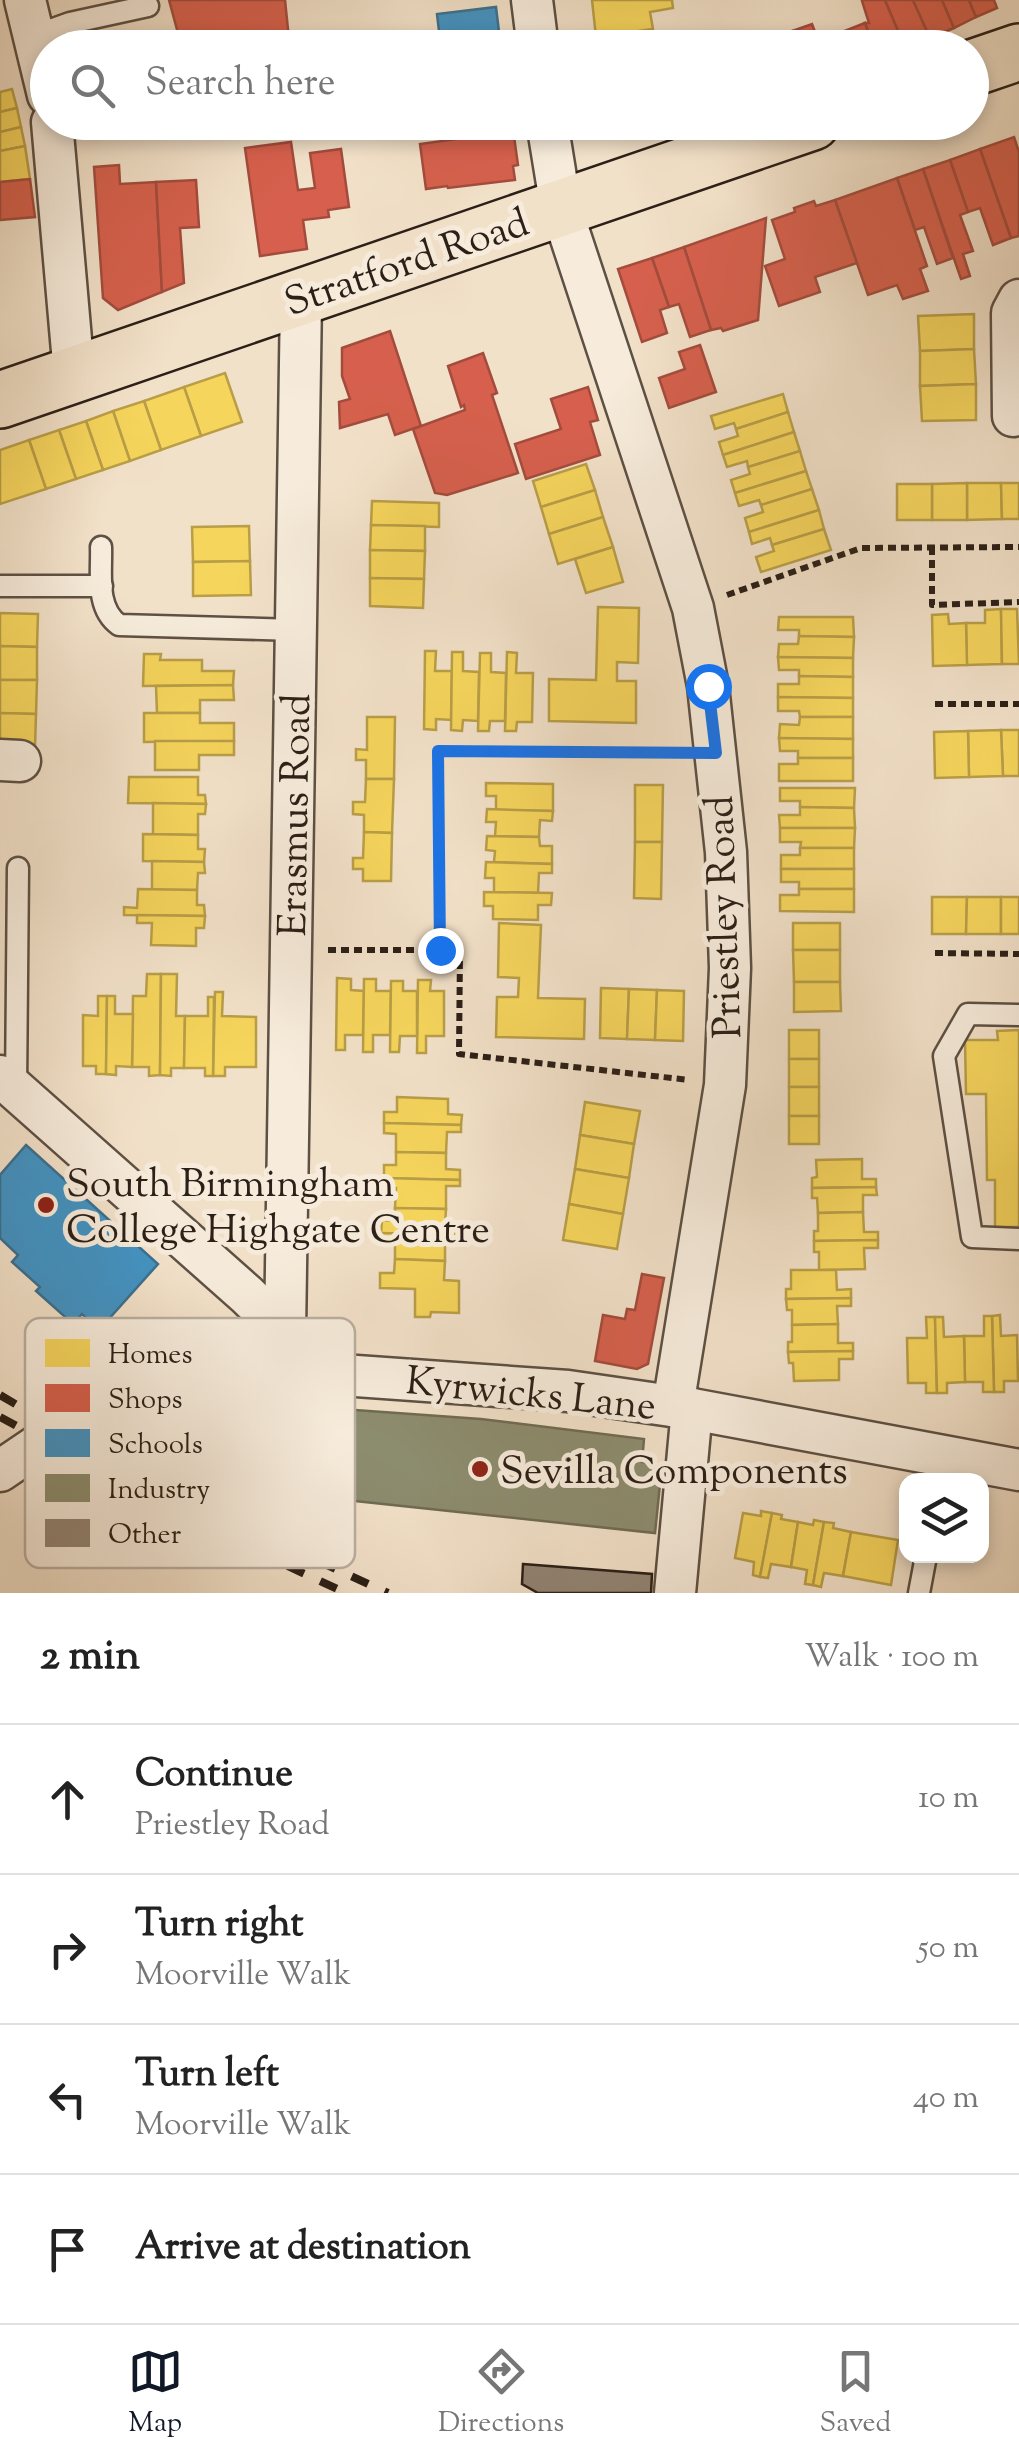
<!DOCTYPE html>
<meta charset="utf-8">
<style>
:root{--surface:#fff;--page:#f6f6f6;--text:#222;--muted:#767676;--line:#e0e0e0;--accent:#111827}
body{margin:0;font-family:"Sorts Mill Goudy",serif;background:var(--page);color:var(--text)}
.controls{position:absolute;right:30px;bottom:30px;display:grid;overflow:hidden;border-radius:20px;box-shadow:0 5px 15px #0003}
.controls button{width:90px;height:90px;display:grid;place-items:center;padding:0;border:0;border-bottom:2px solid var(--line);background:var(--surface);color:var(--text);font:50px sans-serif}
.stop{position:absolute;width:30px;height:30px;margin:-22px;border:8px solid #1a73e8;border-radius:50%;background:#fff}
.stop.end{background:#1a73e8;border-color:#fff;box-shadow:0 2px 10px #0008}
.list{margin:0;padding:0;list-style:none}
h2{display:flex;justify-content:space-between;align-items:center;height:130px;margin:0;padding:0 40px;font-size:42px}
h2 small{font-size:32px;font-weight:400;color:var(--muted)}
.list li{display:grid;grid-template-columns:65px 1fr auto;gap:30px;align-items:center;box-sizing:border-box;height:150px;padding:0 40px;border-top:2px solid var(--line)}
.list b{display:block;font-size:38px;white-space:nowrap}
.list p{margin:0;font-size:32px;white-space:nowrap;color:var(--muted)}
.list em{font-size:32px;font-style:normal;color:var(--muted)}
.icon{flex:none;width:55px;height:55px;fill:none;stroke:currentColor;stroke-width:2;stroke-linecap:round;stroke-linejoin:round}
.map{position:relative;flex:none;width:1019px;height:1593px;overflow:hidden}
.search{position:absolute;background:var(--surface);box-shadow:0 5px 15px #0003;left:30px;right:30px;top:30px;height:110px;display:flex;align-items:center;gap:25px;box-sizing:border-box;padding:0 35px;border-radius:55px;color:var(--muted);font-size:38px}
.sheet{height:730px;background:var(--surface)}
nav{display:flex;justify-content:space-around;align-items:center;box-sizing:border-box;height:140px;border-top:2px solid var(--line);background:var(--surface);font-size:28px;color:var(--muted)}
nav a{display:grid;justify-items:center;gap:5px}
nav .on{color:var(--accent)}
.map>svg:first-child{display:block}
.homes{fill:#f6d55c;stroke:#b99e47;stroke-width:2.5}
.shops{fill:#d6604d;stroke:#a34c3d;stroke-width:2.5}
.schools{fill:#4393c3;stroke:#3c708f;stroke-width:2.5}
.industry{fill:#8c8c6e;stroke:#6f6b54;stroke-width:2.5}
.building{fill:#928474;stroke:#2b1f17;stroke-width:2.5}
.lines{fill:none;stroke-linecap:round;stroke-linejoin:round}
.service-casing{stroke:#5d5044;stroke-width:25}
.minor-casing{stroke:#5d5044;stroke-width:45}
.trunk-casing{stroke:#2b1f17;stroke-width:60}
.path{stroke:#2b1f17;stroke-width:6;stroke-dasharray:8 5;stroke-linecap:butt}
.service{stroke:#f7ecdc;stroke-width:20}
.minor{stroke:#f7ecdc;stroke-width:40}
.trunk{stroke:#f2e1c9;stroke-width:55}
.rail{stroke:#2b1f17;stroke-width:8;stroke-dasharray:18 18;stroke-linecap:butt}
.route{stroke:#1a73e8;stroke-width:12}
.poi-dot{fill:#8f2418;stroke:#f7ecdc;stroke-width:4}
.labels{text-anchor:middle;stroke-width:10;stroke-linejoin:round;paint-order:stroke}
.street-label{font-size:40px;fill:#2b1f17;stroke:#f7ecdc}
.poi-label{font-size:40px;fill:#2b1f17;stroke:#f7ecdc;text-anchor:start}
.key{fill:#f7ecdc;stroke:#baaea1;stroke-width:2.5}
.key-label{font-size:28px;fill:#2b1f17}
</style>
<div class="map">
<svg width="1019" height="1593" viewBox="0 0 1019 1593">
<rect width="100%" height="100%" fill="#f2e1c9"/>
<filter id="stains"><feTurbulence type="fractalNoise" baseFrequency=".002" numOctaves="4"/><feColorMatrix values="0 0 0 0 .2 0 0 0 0 .09 0 0 0 0 .02 0 0 0 .5 -.17"/></filter>
<radialGradient id="worn" r=".72"><stop offset=".6" stop-color="#630" stop-opacity="0"/><stop offset="1" stop-color="#630" stop-opacity=".3"/></radialGradient>
<!-- homes -->
<g class="homes">
<path d="M592 0H672L673 8 650 12 653 29 596 37Z"/>
<path d="M654 39 655 48H598L597 44Z"/>
<path d="M12 89 17 108 0 112V92Z"/>
<path d="M17 108 21 127 0 132V112Z"/>
<path d="M21 127 25 146 0 151V132Z"/>
<path d="M25 146 30 179 0 182V151Z"/>
<path d="M974 314V349L920 351 918 316Z"/>
<path d="M974 349 976 384 920 386V351Z"/>
<path d="M225 373 242 422 201 436 184 387Z"/>
<path d="M976 384V420L922 421 920 386Z"/>
<path d="M184 387 201 436 161 450 144 401Z"/>
<path d="M783 394 788 412 736 429 734 423 715 429 711 416Z"/>
<path d="M144 401 161 450 130 461 113 411Z"/>
<path d="M113 411 130 461 103 470 86 421Z"/>
<path d="M788 412 794 432 723 455 719 442 738 436 736 429Z"/>
<path d="M86 421 103 470 76 479 59 430Z"/>
<path d="M59 430 76 479 46 489 29 440Z"/>
<path d="M794 432 800 451 748 467 747 461 727 467 723 455Z"/>
<path d="M29 440 46 489 0 504V450Z"/>
<path d="M800 451 806 471 735 493 731 480 750 474 748 467Z"/>
<path d="M586 464 595 490 541 507 533 481Z"/>
<path d="M806 471 812 489 761 505 759 500 739 506 735 493Z"/>
<path d="M967 483H1001L1002 519 967 520Z"/>
<path d="M967 483V520H932V484Z"/>
<path d="M1001 483H1019V519H1002Z"/>
<rect x="897" y="484" width="35" height="36"/>
<path d="M812 489 819 510 749 532 745 518 763 512 761 505Z"/>
<path d="M595 490 603 517 549 534 541 507Z"/>
<path d="M372 501 439 503V527L371 525Z"/>
<path d="M819 510 824 529 772 545 770 538 752 544 749 532Z"/>
<path d="M603 517 613 547 558 564 549 534Z"/>
<path d="M371 525 425 526V551L370 550Z"/>
<path d="M249 526 250 561 193 562 192 527Z"/>
<path d="M824 529 831 550 761 572 756 557 774 551 772 545Z"/>
<path d="M613 547 623 582 586 593 575 559Z"/>
<path d="M370 550 425 551 424 579 370 578Z"/>
<path d="M250 561 251 595 193 596V562Z"/>
<path d="M370 578 424 579 423 608 370 606Z"/>
<path d="M598 607 639 608 638 663 617 662V681H636V723L549 721V679L596 680Z"/>
<path d="M1001 609 1002 664 967 665 966 623H985V610Z"/>
<path d="M1001 609H1017L1019 664H1002Z"/>
<path d="M0 613 38 614 37 647 0 646Z"/>
<path d="M948 614 949 624 966 623 967 665 933 666 932 615Z"/>
<path d="M779 617H853L854 637 799 636V630H778Z"/>
<path d="M799 636 854 637 853 658 778 657 779 644H798Z"/>
<path d="M0 646 37 647V680H0Z"/>
<path d="M425 651H436L435 671H452L451 720 436 719V730L424 729Z"/>
<path d="M452 652H463V671L479 672 478 721 463 720 462 731 451 730Z"/>
<path d="M507 652 517 653 516 673H533L532 722H517L516 731H505Z"/>
<path d="M480 653H491V672L506 673 505 721H490L489 731H478Z"/>
<path d="M144 654H161L160 660H202V671H234L233 685 143 686Z"/>
<path d="M778 657 853 658V677L799 676V670H779Z"/>
<path d="M799 676 853 677V698L778 697V684H799Z"/>
<path d="M0 680H37L36 714 0 713Z"/>
<path d="M233 685 234 700H200V713H157L156 686Z"/>
<path d="M778 697 853 698V717H800L799 711H778Z"/>
<path d="M0 713 36 714 35 747 0 746Z"/>
<path d="M144 713H200V723H234V741L144 742Z"/>
<path d="M367 717H395L394 779H366V760H356V749L367 750Z"/>
<path d="M800 717H853V739L779 738 780 724 799 725Z"/>
<path d="M1001 730H1019V776H1003Z"/>
<path d="M1001 730 1003 776 969 777 968 731Z"/>
<path d="M968 731 969 777 935 778 934 732Z"/>
<path d="M779 738 853 739V758H798V751H780Z"/>
<path d="M155 741H234V755H199V770H155Z"/>
<path d="M798 758H853V781H779V764H798Z"/>
<path d="M129 777H198V795H205L206 804 128 803Z"/>
<path d="M366 779H394L392 833 364 832V815L353 814V802H365Z"/>
<path d="M486 783 553 784V811L496 810V796H486Z"/>
<path d="M635 785H663L662 842H635Z"/>
<path d="M780 788H855L854 808 800 807V801H780Z"/>
<path d="M153 803 206 804 205 814H198V835L153 834Z"/>
<path d="M800 807 854 808 855 828H780L779 815H800Z"/>
<path d="M487 809 553 811 552 821 540 820 539 837 495 836 496 822H486Z"/>
<path d="M780 828H855L854 848H800L801 842H780Z"/>
<path d="M364 832 392 833 391 881H363V869H353V858H363Z"/>
<path d="M143 834 198 835V849H205L204 862 143 861Z"/>
<path d="M487 836 539 837 540 846H552V864L494 862 495 851 486 850Z"/>
<path d="M635 842H662L661 899 634 898Z"/>
<path d="M800 848H854V869H781V855H800Z"/>
<path d="M152 861 204 862 205 873H198L197 890H152Z"/>
<path d="M486 862 552 864V873H539L538 893 494 892V878H485Z"/>
<path d="M781 869H854V889H799V882H781Z"/>
<path d="M138 889 197 890V905H204L205 916 124 915V907L137 908Z"/>
<path d="M799 889H854V912L780 911V895H799Z"/>
<path d="M484 892 552 893 551 905H538V920L493 919V906H484Z"/>
<path d="M932 897H967L966 934H932Z"/>
<path d="M967 897H1001V934H966Z"/>
<rect x="1001" y="897" width="18" height="37"/>
<path d="M137 915 205 916 204 928H196V946L151 945 152 923H137Z"/>
<path d="M499 923 541 925 538 998 585 999 584 1039 496 1037 497 997H518L519 978 498 977Z"/>
<rect x="793" y="923" width="47" height="27"/>
<path d="M793 950H840V982H794Z"/>
<path d="M147 974H161L160 1075 149 1076V1067H132L133 996H146Z"/>
<path d="M161 974H177L176 1016H185L184 1068H171V1076L160 1075Z"/>
<path d="M337 978 351 979V990L364 991 363 1035H345V1050H336Z"/>
<path d="M364 979H376V991H391L390 1035H373V1052H363Z"/>
<path d="M418 980H431L430 991H444V1036H426V1053H417Z"/>
<path d="M391 981H403V991H417V1036H400L399 1052H390Z"/>
<path d="M794 982H840L841 1011 794 1012Z"/>
<path d="M601 988 629 989 627 1039 600 1038Z"/>
<path d="M629 989 657 990 655 1040 627 1039Z"/>
<path d="M657 990 684 991 683 1041 655 1040Z"/>
<path d="M215 992H223L222 1016 256 1017V1067H225V1076H213Z"/>
<path d="M98 996H107L106 1074H96V1066H83V1015L98 1016Z"/>
<path d="M107 996H115V1014H133L132 1067 116 1066V1075L106 1074Z"/>
<path d="M208 997H214L213 1076H205V1068H184L185 1016H208Z"/>
<rect x="789" y="1030" width="30" height="29"/>
<path d="M1019 1030V1227H995V1180H987L986 1094H966L965 1040H998L997 1031Z"/>
<rect x="789" y="1059" width="30" height="28"/>
<rect x="789" y="1087" width="30" height="29"/>
<path d="M397 1097 448 1099V1114L462 1115 461 1125 384 1123V1112H397Z"/>
<path d="M585 1102 640 1111 634 1144 580 1135Z"/>
<rect x="789" y="1116" width="30" height="28"/>
<path d="M384 1123 461 1125V1132H447L446 1153 396 1152V1134L384 1133Z"/>
<path d="M580 1135 634 1144 629 1178 575 1169Z"/>
<path d="M396 1152 446 1153V1169L460 1170V1180L384 1178V1165H396Z"/>
<path d="M862 1159V1179H876V1187L812 1188V1178L817 1177 816 1160Z"/>
<path d="M575 1169 629 1178 623 1214 569 1204Z"/>
<path d="M384 1178 460 1180V1186H446V1209L395 1208 396 1188H383Z"/>
<path d="M876 1187 877 1195H863V1212L818 1213 817 1198H812V1188Z"/>
<path d="M569 1204 623 1214 617 1249 563 1240Z"/>
<path d="M395 1208 446 1209 445 1226H460L459 1235 381 1233 382 1220 395 1221Z"/>
<path d="M863 1212 864 1232H878V1240L814 1241V1231H818V1213Z"/>
<path d="M381 1233 456 1235V1242H445V1261L395 1259V1244H381Z"/>
<path d="M878 1240V1248H864L865 1269 819 1270V1252H814V1241Z"/>
<path d="M395 1259 445 1261 444 1280 459 1281V1313L431 1312 430 1317H415V1289L380 1288V1273H394Z"/>
<path d="M791 1270H836L837 1290 851 1289V1298L786 1299V1289H791Z"/>
<path d="M851 1298V1306H837L838 1324 792 1325V1310H787L786 1299Z"/>
<path d="M1000 1315 1001 1336 1017 1335 1018 1381H1004V1392H994L992 1316Z"/>
<path d="M984 1316H992L994 1392H983V1382H965L964 1336H984Z"/>
<path d="M926 1317H935L937 1393H926V1383H908L907 1338H927Z"/>
<path d="M935 1317H943L944 1337 964 1336 965 1382 947 1383V1393H937Z"/>
<path d="M838 1324V1343H853V1351L788 1352V1342H792V1325Z"/>
<path d="M853 1351V1359H839V1380L794 1381 793 1363H789L788 1352Z"/>
<path d="M761 1511 772 1513 760 1577 753 1575 754 1562 735 1558 743 1513 761 1516Z"/>
<path d="M772 1513 782 1515 781 1519 798 1522 791 1567 771 1564 768 1578 760 1577Z"/>
<path d="M814 1520 824 1522 813 1585 805 1584 807 1570 791 1567 798 1522 813 1525Z"/>
<path d="M824 1522 834 1523 833 1528 851 1532 843 1576 824 1573 821 1587 813 1585Z"/>
<path d="M851 1532 898 1540 891 1585 843 1576Z"/>
</g>
<!-- shops -->
<g class="shops">
<path d="M169 0H285L289 39 227 48H182Z"/>
<path d="M864 0H885L905 47 874 48 865 23H869L862 1Z"/>
<path d="M885 0H913L930 38 905 47Z"/>
<path d="M913 0H942L954 28 930 38Z"/>
<path d="M942 0H969L976 17 954 28Z"/>
<path d="M969 0H994L997 8 976 17Z"/>
<path d="M865 23 874 48H847L842 32Z"/>
<path d="M812 24 821 48H798L792 31Z"/>
<path d="M792 31 798 48H776L772 38Z"/>
<path d="M842 32 847 48H821L818 40Z"/>
<path d="M455 122H512L518 165 513 166 515 180 448 188 447 186 426 189 420 144 457 139Z"/>
<path d="M608 122H674L630 136 617 133Z"/>
<path d="M1014 137 1019 152V236L1011 238 980 149Z"/>
<path d="M291 142 298 190 315 188 310 153 341 149 349 207 328 210 329 217 303 220 307 249 260 256 245 148Z"/>
<path d="M980 149 1011 238 993 245 980 208 968 212 950 160Z"/>
<path d="M950 160 968 212 960 215 973 251 963 254 970 276 961 279 923 169Z"/>
<path d="M119 165 120 184 156 182 162 292 118 310 103 298 94 167Z"/>
<path d="M923 169 953 258 937 264 924 227 915 230 897 178Z"/>
<path d="M897 178 927 266 920 269 928 291 903 299 897 285 868 295 835 200Z"/>
<path d="M30 179 35 217 0 220V182Z"/>
<path d="M196 180 199 227 180 228 184 283 162 292 156 182Z"/>
<path d="M835 200 857 263 815 277 820 292 779 306 765 266 785 259 772 220 795 212 794 208 814 201 816 206Z"/>
<path d="M766 218 758 320 723 331 721 328 711 330 684 247Z"/>
<path d="M684 247 711 330 690 337 679 304 669 307 652 258Z"/>
<path d="M652 258 669 307 660 310 667 333 642 342 618 269Z"/>
<path d="M390 331 421 426 395 435 388 414 340 428 339 402 350 399 342 376V348Z"/>
<path d="M700 345 716 392 669 408 659 378 685 369 679 352Z"/>
<path d="M483 353 497 393 492 395 518 473 447 495 435 493 413 429 465 410 464 405 461 407 448 366Z"/>
<path d="M588 387 598 420 590 422 600 455 526 479 515 444 561 429 551 399Z"/>
<path d="M642 1274 664 1278 648 1364 637 1369 595 1361 603 1315 625 1319 627 1309 635 1310Z"/>
</g>
<!-- schools -->
<g class="schools">
<path d="M496 7 501 48H353L352 42 439 31 437 14Z"/>
<path d="M26 1145 158 1264 99 1330 82 1314 73 1324 36 1291 40 1287 12 1262 18 1255 0 1238V1175Z"/>
</g>
<!-- industry -->
<path class="industry" d="M299 1406 481 1419 644 1439 642 1462 662 1465 655 1533 327 1498 297 1474Z"/>
<!-- building -->
<path class="building" d="M523 1564 652 1574 651 1593H538L522 1584Z"/>
<g class="lines">
<!-- service casing -->
<g class="service-casing">
<g id="service">
<path d="M34 36 70 23 148 6"/>
<path d="M101 547C102 573 95 608 119 625L296 630"/>
<path d="M0 586H102"/>
<path d="M1019 1015 968 1014 944 1056 972 1237 1019 1239"/>
<path d="M16 1089 18 868"/>
<path d="M919 1593 926 1556"/>
</g>
</g>
<!-- minor casing -->
<g class="minor-casing">
<g id="minor">
<path d="M25 0 48 95"/>
<path d="M532 0 538 48"/>
<path d="M52 122 74 374"/>
<path d="M547 122 561 208 693 608 708 686 726 852 730 968 725 1085 673 1406"/>
<path d="M1013 416 1012 313 1019 300"/>
<path d="M0 760 20 761"/>
<path d="M0 1076 247 1295 296 1343"/>
<path d="M285 1332 301 299"/>
<path d="M0 1471 78 1418 157 1389 229 1375 328 1374 568 1391 692 1409 1019 1470"/>
<path d="M675 1593 692 1409"/>
</g>
</g>
<!-- trunk casing -->
<g class="trunk-casing">
<g id="trunk">
<path d="M972 68 1019 52"/>
<path d="M0 400 812 122"/>
</g>
</g>
<!-- path -->
<g class="path">
<path d="M932 547V605L1019 602"/>
<path d="M727 595 861 548 1019 547"/>
<path d="M935 704H1019"/>
<path d="M328 950H460L459 1054 689 1080"/>
<path d="M440 950 438 751 678 753"/>
<path d="M935 953 1019 954"/>
</g>
<!-- service -->
<use href="#service" class="service"/>
<!-- minor -->
<use href="#minor" class="minor"/>
<!-- trunk -->
<use href="#trunk" class="trunk"/>
<!-- rail -->
<g class="rail">
<path d="M0 1395 88 1447 255 1532 388 1593"/>
<path d="M0 1417 199 1525 346 1593"/>
</g>
</g>
<g class="lines">
<!-- route -->
<path class="route" d="M440 950 438 751 716 753 708 686"/>
</g>
<!-- markers -->
<g class="poi-dot">
<circle cx="46" cy="1205" r="10"/>
<circle cx="480" cy="1469" r="10"/>
</g>
<g class="labels">
<!-- street labels -->
<g class="street-label">
<text transform="translate(406 261) rotate(-19)" y="14">Stratford Road</text>
<text transform="translate(293 815) rotate(-89)" y="14">Erasmus Road</text>
<text transform="translate(722 917) rotate(-92)" y="14">Priestley Road</text>
<text transform="translate(531 1392) rotate(6)" y="14">Kyrwicks Lane</text>
</g>
<!-- poi labels -->
<g class="poi-label">
<text x="66" y="1196">South Birmingham<tspan x="66" dy="46">College Highgate Centre</tspan></text>
<text x="500" y="1483">Sevilla Components</text>
</g>
</g>
<!-- legend -->
<rect x="25" y="1318" width="330" height="250" rx="15" class="key"/>
<rect x="45" y="1339" width="45" height="28" fill="#f6d55c"/>
<rect x="45" y="1384" width="45" height="28" fill="#d6604d"/>
<rect x="45" y="1429" width="45" height="28" fill="#4393c3"/>
<rect x="45" y="1474" width="45" height="28" fill="#8c8c6e"/>
<rect x="45" y="1519" width="45" height="28" fill="#928474"/>
<g class="key-label">
<text x="108" y="1363">Homes</text>
<text x="108" y="1408">Shops</text>
<text x="108" y="1453">Schools</text>
<text x="108" y="1498">Industry</text>
<text x="108" y="1543">Other</text>
</g>
<rect width="100%" height="100%" filter="url(#stains)"/>
<rect width="100%" height="100%" fill="url(#worn)"/>
</svg>
<div class="controls">
<button><svg class="icon" aria-label="layers" viewBox="0 0 24 24"><path d="M12 4l9 5-9 5-9-5zM3 14l9 5 9-5"/></svg></button>
</div>
<div class="stop" style="left:708px;top:686px"></div>
<div class="stop end" style="left:440px;top:950px"></div>
<div class="search"><svg class="icon" aria-label="search" viewBox="0 0 24 24"><circle cx="10" cy="10" r="6"/><path d="M15 15l6 6"/></svg>Search here</div>
</div>
<section class="sheet">
<h2>2 min<small>Walk · 100 m</small></h2>
<ul class="list">
<li><svg class="icon" aria-label="ahead" viewBox="0 0 24 24"><path d="M12 20V5M6 11l6-6 6 6"/></svg><div><b>Continue</b><p>Priestley Road</p></div><em>10 m</em></li>
<li><svg class="icon" aria-label="right" viewBox="0 0 24 24"><path d="M7 20v-9h11M14 6l5 5-5 5"/></svg><div><b>Turn right</b><p>Moorville Walk</p></div><em>50 m</em></li>
<li><svg class="icon" aria-label="left" viewBox="0 0 24 24"><path d="M17 20v-9H6M10 6l-5 5 5 5"/></svg><div><b>Turn left</b><p>Moorville Walk</p></div><em>40 m</em></li>
<li><svg class="icon" aria-label="arrive" viewBox="0 0 24 24"><path d="M6 21V4h12l-3 4 3 4H6"/></svg><div><b>Arrive at destination</b></div></li>
</ul>
</section>
<nav>
<a class="on"><svg class="icon" aria-label="map" viewBox="0 0 24 24"><path d="M3 6l6-2 6 2 6-2v14l-6 2-6-2-6 2zM9 4v14M15 6v14"/></svg>Map</a>
<a><svg class="icon" aria-label="directions" viewBox="0 0 24 24"><path d="M12 3l9 9-9 9-9-9zM9 14v-3h6M13 9l2 2-2 2"/></svg>Directions</a>
<a><svg class="icon" aria-label="saved" viewBox="0 0 24 24"><path d="M7 4h10v16l-5-4-5 4z"/></svg>Saved</a>
</nav>
